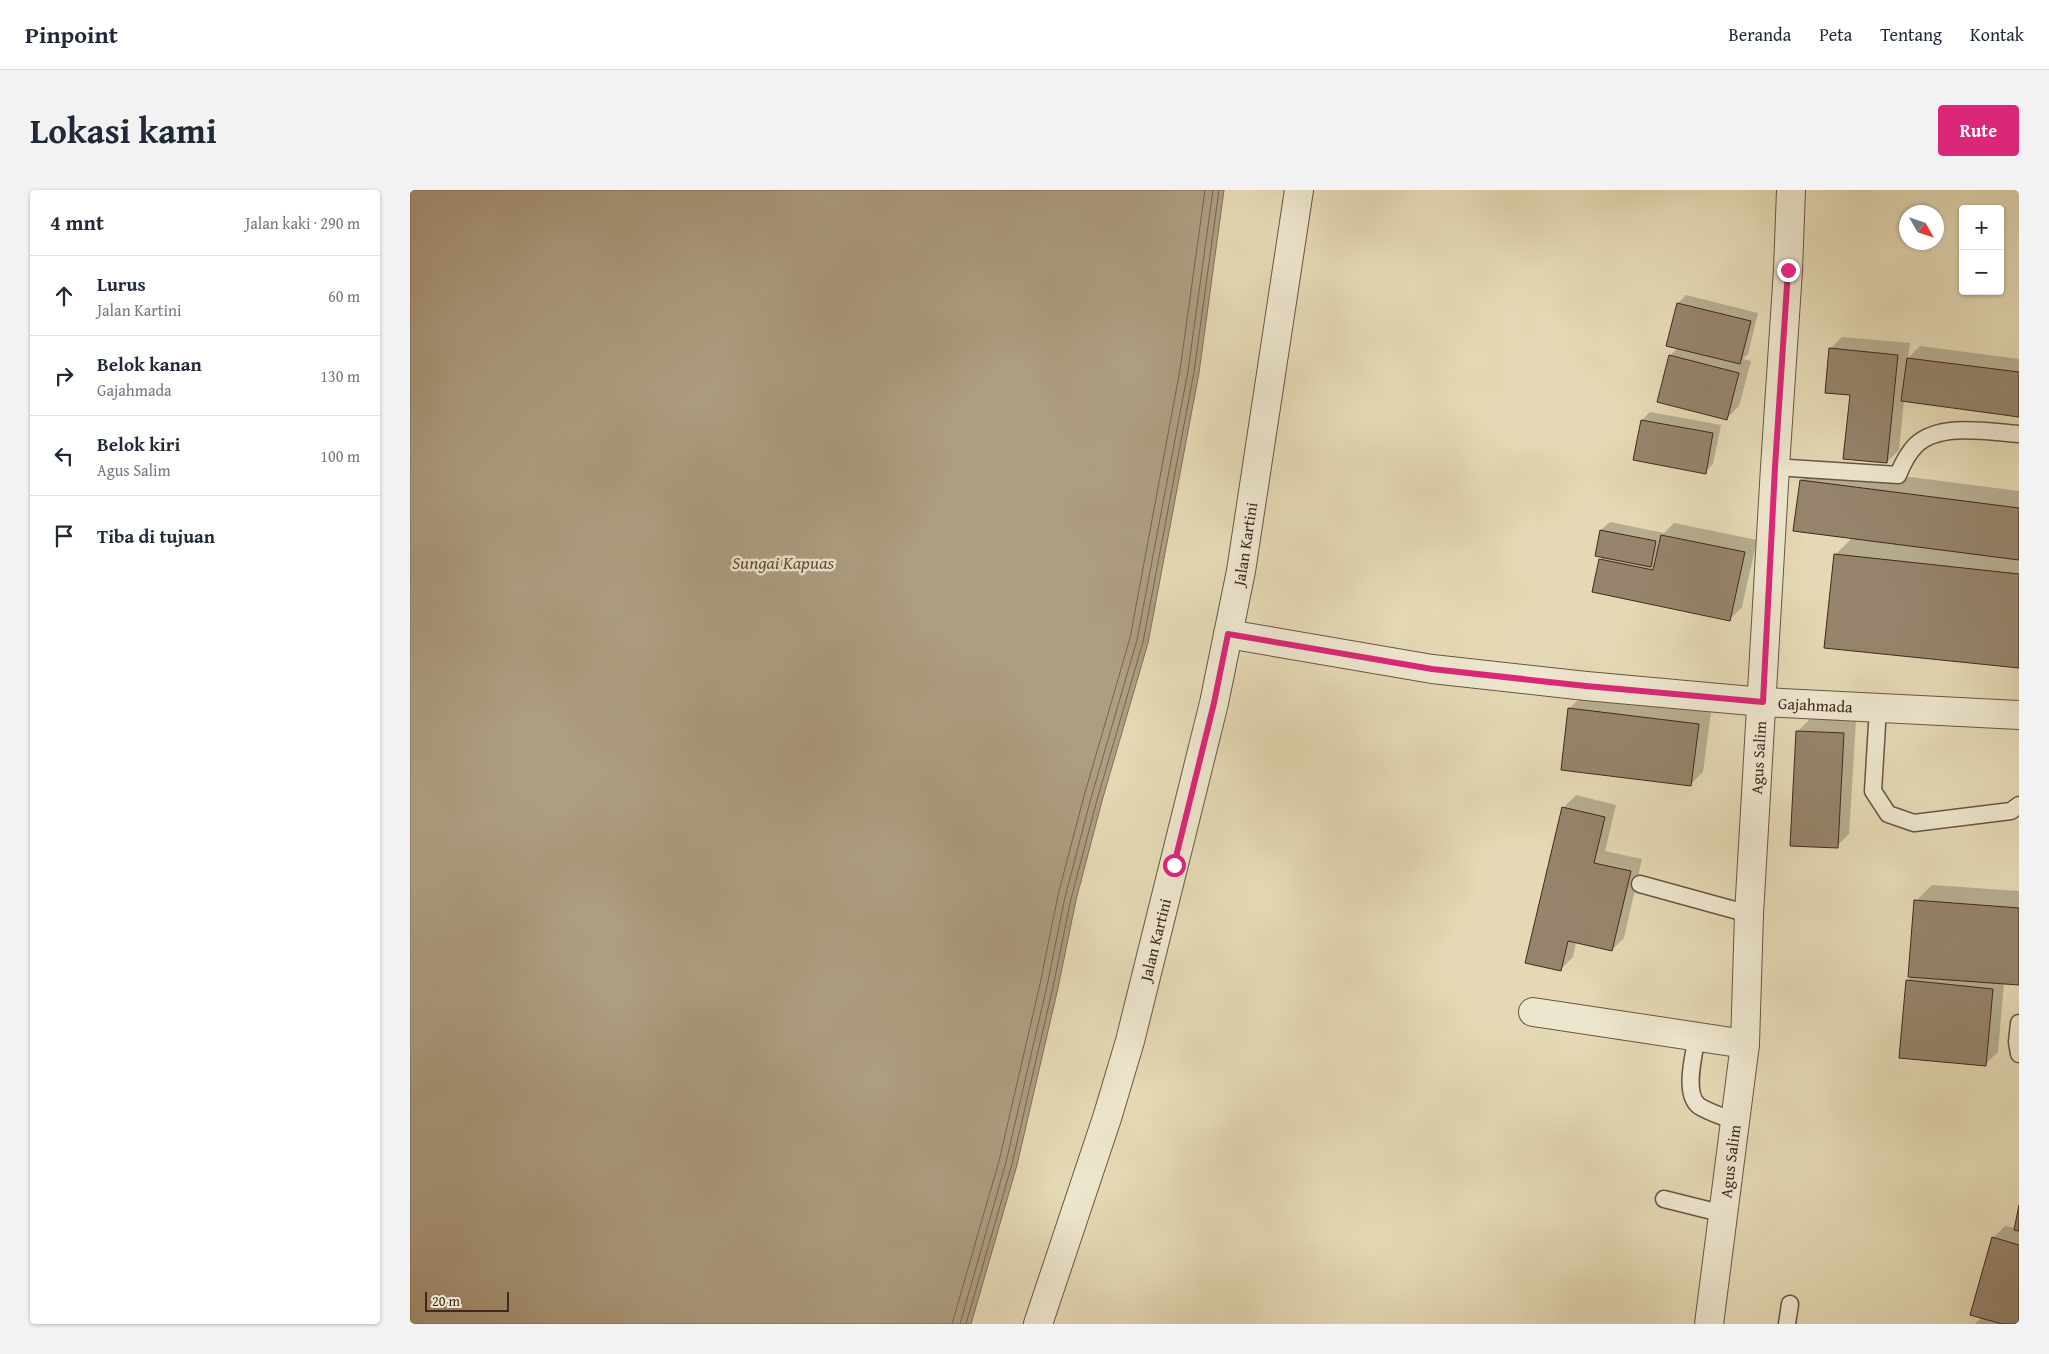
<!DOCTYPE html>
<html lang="id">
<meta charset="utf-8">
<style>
:root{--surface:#fff;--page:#f2f2f3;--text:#1f2937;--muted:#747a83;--line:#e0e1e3;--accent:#db2777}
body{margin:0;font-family:"Gentium Book Plus",serif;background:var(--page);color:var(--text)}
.controls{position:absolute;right:15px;top:15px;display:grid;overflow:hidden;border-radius:5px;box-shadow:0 1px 4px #0004}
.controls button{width:45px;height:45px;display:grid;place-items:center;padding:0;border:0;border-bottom:1px solid var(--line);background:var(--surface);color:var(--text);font:25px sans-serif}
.compass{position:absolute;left:1489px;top:15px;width:45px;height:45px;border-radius:50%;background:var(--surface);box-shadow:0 1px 4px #0004;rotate:129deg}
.scale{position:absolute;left:15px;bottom:12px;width:84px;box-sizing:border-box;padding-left:5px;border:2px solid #41281e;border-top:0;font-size:14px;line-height:18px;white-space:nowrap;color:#41281e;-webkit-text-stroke:4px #ede6ce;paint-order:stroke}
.stop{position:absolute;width:15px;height:15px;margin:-11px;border:4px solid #db2777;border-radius:50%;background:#fff}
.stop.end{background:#db2777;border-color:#fff;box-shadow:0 1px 5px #0008}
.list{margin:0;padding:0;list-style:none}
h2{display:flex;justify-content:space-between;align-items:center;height:65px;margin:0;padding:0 20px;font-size:21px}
h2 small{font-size:16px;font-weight:400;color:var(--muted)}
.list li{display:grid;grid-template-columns:32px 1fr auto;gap:15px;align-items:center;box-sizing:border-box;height:80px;padding:0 20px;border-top:1px solid var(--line)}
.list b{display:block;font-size:19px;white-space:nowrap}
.list p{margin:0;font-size:16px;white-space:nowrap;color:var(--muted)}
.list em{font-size:16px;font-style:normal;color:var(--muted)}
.icon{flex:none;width:28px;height:28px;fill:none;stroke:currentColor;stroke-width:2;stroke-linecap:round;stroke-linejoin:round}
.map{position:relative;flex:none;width:1609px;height:1134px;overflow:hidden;border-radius:5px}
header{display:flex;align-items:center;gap:30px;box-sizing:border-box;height:70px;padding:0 25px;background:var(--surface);border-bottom:1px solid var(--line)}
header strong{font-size:24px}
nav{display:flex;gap:28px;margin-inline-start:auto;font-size:18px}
.intro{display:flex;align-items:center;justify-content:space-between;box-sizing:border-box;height:120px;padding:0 30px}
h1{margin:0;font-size:35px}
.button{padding:12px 22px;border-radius:5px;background:var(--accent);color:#fff;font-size:18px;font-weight:700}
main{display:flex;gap:30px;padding:0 30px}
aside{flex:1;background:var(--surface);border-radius:5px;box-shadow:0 1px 4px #0004}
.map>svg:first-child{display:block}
.water{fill:#ad9d81;stroke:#826e59}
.shadow{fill:#0003}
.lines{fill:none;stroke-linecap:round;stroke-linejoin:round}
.shore{stroke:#776250;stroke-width:1}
.building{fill:#96846c;stroke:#41281e}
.lane-casing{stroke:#6a5444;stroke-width:19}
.street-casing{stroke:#6a5444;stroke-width:30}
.lane{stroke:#ede6ce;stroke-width:16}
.street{stroke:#ede6ce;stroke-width:28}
.route{stroke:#db2777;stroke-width:6}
.labels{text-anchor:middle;stroke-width:5;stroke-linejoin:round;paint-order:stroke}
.street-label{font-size:16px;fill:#41281e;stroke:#ede6ce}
.water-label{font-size:18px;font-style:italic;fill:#614b3c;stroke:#ede6ce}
</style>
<header>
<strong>Pinpoint</strong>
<nav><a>Beranda</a><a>Peta</a><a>Tentang</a><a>Kontak</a></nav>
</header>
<div class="intro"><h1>Lokasi kami</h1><a class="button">Rute</a></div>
<main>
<aside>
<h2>4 mnt<small>Jalan kaki · 290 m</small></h2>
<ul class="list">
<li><svg class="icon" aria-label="ahead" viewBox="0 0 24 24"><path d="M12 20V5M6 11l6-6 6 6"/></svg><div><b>Lurus</b><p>Jalan Kartini</p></div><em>60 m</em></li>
<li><svg class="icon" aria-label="right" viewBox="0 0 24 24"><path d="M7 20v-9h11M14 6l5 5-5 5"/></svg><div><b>Belok kanan</b><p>Gajahmada</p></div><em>130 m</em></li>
<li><svg class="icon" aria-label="left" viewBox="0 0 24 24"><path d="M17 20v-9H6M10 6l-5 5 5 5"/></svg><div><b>Belok kiri</b><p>Agus Salim</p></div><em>100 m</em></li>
<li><svg class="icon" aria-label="arrive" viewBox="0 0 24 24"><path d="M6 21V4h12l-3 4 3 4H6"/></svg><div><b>Tiba di tujuan</b></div></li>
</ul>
</aside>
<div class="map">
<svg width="1609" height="1134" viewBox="0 0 1609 1134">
<rect width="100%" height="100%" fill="#e4d9b4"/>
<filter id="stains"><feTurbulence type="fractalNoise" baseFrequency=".004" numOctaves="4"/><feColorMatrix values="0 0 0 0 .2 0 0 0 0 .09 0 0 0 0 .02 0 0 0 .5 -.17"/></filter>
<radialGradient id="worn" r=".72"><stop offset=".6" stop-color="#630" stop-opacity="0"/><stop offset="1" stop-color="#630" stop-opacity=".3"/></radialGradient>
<!-- water -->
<path class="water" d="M0 0H814L789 183 738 453 692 611 666 710 648 798 607 975 561 1134H0Z"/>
<!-- shadow -->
<g class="shadow">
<path d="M1276 105 1348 123 1338 164 1333 169 1341 171 1329 216 1317 228 1260 166 1268 157V113Z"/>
<path d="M1432 147 1500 153 1498 168 1510 156 1609 169V226L1494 210 1489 260 1477 272 1441 204 1420 159Z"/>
<path d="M1240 222 1311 235 1303 274 1295 282 1232 230Z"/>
<path d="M1407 275 1609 301V477L1425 365 1443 347 1391 291Z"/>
<path d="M1200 332 1254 343 1264 333 1347 350 1332 417 1320 429 1190 370 1194 366 1191 340Z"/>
<path d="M1172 506 1301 522 1293 582 1281 594 1160 518Z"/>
<path d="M1400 529 1446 531 1439 644 1427 656 1388 541Z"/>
<path d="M1166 605 1206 615 1195 661 1232 669 1214 748 1202 760 1166 752 1163 767 1150 780 1153 618Z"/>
<path d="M1522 695 1609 701V794L1594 793 1588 862 1575 874 1497 791 1502 786 1506 711Z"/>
<path d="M1609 1021V1134H1565L1572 1127 1583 1048 1595 1036 1605 1038Z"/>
</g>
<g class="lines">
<!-- shore -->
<g class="shore">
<path d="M542 1134 589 971 630 794 648 705 674 606 720 448 770 180 795 0"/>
<path d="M550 1134 596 972 637 796 655 707 681 608 727 450 778 181 803 0"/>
<path d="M556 1134 602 974 643 797 661 709 687 610 733 452 784 182 809 0"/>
</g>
</g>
<!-- building -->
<g class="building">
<path d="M1267 113 1341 131 1330 174 1256 156Z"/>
<path d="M1419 158 1488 165 1477 273 1433 269 1440 205 1415 203Z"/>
<path d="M1259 165 1329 183 1317 230 1247 212Z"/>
<path d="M1497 168 1609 182V227L1491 211Z"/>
<path d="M1231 230 1303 243 1296 284 1223 270Z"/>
<path d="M1390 290 1609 318V370L1383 341Z"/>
<path d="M1190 340 1246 351 1241 377 1185 366Z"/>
<path d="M1251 345 1335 362 1320 431 1182 402 1189 369 1243 380Z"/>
<path d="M1424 364 1609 384V478L1414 458Z"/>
<path d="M1158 518 1289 534 1281 596 1151 580Z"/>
<path d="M1386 541 1434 543 1428 658 1380 656Z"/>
<path d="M1152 617 1195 627 1184 673 1221 681 1202 761 1158 751 1151 781 1115 773Z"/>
<path d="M1504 710 1609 718V795L1498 787Z"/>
<path d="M1496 790 1583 799 1576 876 1489 868Z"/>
<path d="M1609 1015V1041L1604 1040Z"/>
<path d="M1582 1047 1609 1055V1134H1592L1560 1125Z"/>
</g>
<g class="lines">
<!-- lane casing -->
<g class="lane-casing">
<g id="lane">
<path d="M1365 277 1488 285C1492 275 1498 263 1506 255 1530 232 1579 242 1609 244"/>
<path d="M1468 518 1463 601 1478 624 1504 633 1601 621 1609 615"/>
<path d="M1230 694 1339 724"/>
<path d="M1609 833 1607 852 1609 864"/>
<path d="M1287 847C1284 864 1273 904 1289 916 1300 923 1315 927 1326 932"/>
<path d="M1254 1009 1314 1024"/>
<path d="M1377 1134 1380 1114"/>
</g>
</g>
<!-- street casing -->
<g class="street-casing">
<g id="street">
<path id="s1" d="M818 444 1022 479 1176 496 1353 512 1609 525"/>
<path d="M1123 822 1335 854"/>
<path id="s2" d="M628 1134 697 928 720 851 804 513 831 381 889 0"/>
<path id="s3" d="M1299 1134 1335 854 1339 724 1365 277 1378 80 1381 0"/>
</g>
</g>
<!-- lane -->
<use href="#lane" class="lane"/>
<!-- street -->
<use href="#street" class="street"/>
</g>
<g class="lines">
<!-- route -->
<path class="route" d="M764 675 804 513 818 444 1022 479 1176 496 1353 512 1365 277 1378 80"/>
</g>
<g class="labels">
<!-- street labels -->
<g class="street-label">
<text dy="6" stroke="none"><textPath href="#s2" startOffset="808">Jalan Kartini</textPath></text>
<text dy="6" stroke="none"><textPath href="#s1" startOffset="592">Gajahmada</textPath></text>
<text dy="6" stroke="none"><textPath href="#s3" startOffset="569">Agus Salim</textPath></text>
<text dy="6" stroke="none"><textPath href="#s2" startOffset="402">Jalan Kartini</textPath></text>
<text dy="6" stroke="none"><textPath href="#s3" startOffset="164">Agus Salim</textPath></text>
</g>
<!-- water labels -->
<g class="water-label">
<text x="373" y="379">Sungai Kapuas</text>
</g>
</g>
<rect width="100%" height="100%" filter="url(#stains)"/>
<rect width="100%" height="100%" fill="url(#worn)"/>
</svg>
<div class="controls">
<button>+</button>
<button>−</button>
</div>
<svg class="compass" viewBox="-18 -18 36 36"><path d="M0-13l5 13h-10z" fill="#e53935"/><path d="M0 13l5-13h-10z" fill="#747a83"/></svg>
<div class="scale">20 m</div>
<div class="stop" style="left:764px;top:675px"></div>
<div class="stop end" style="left:1378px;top:80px"></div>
</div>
</main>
